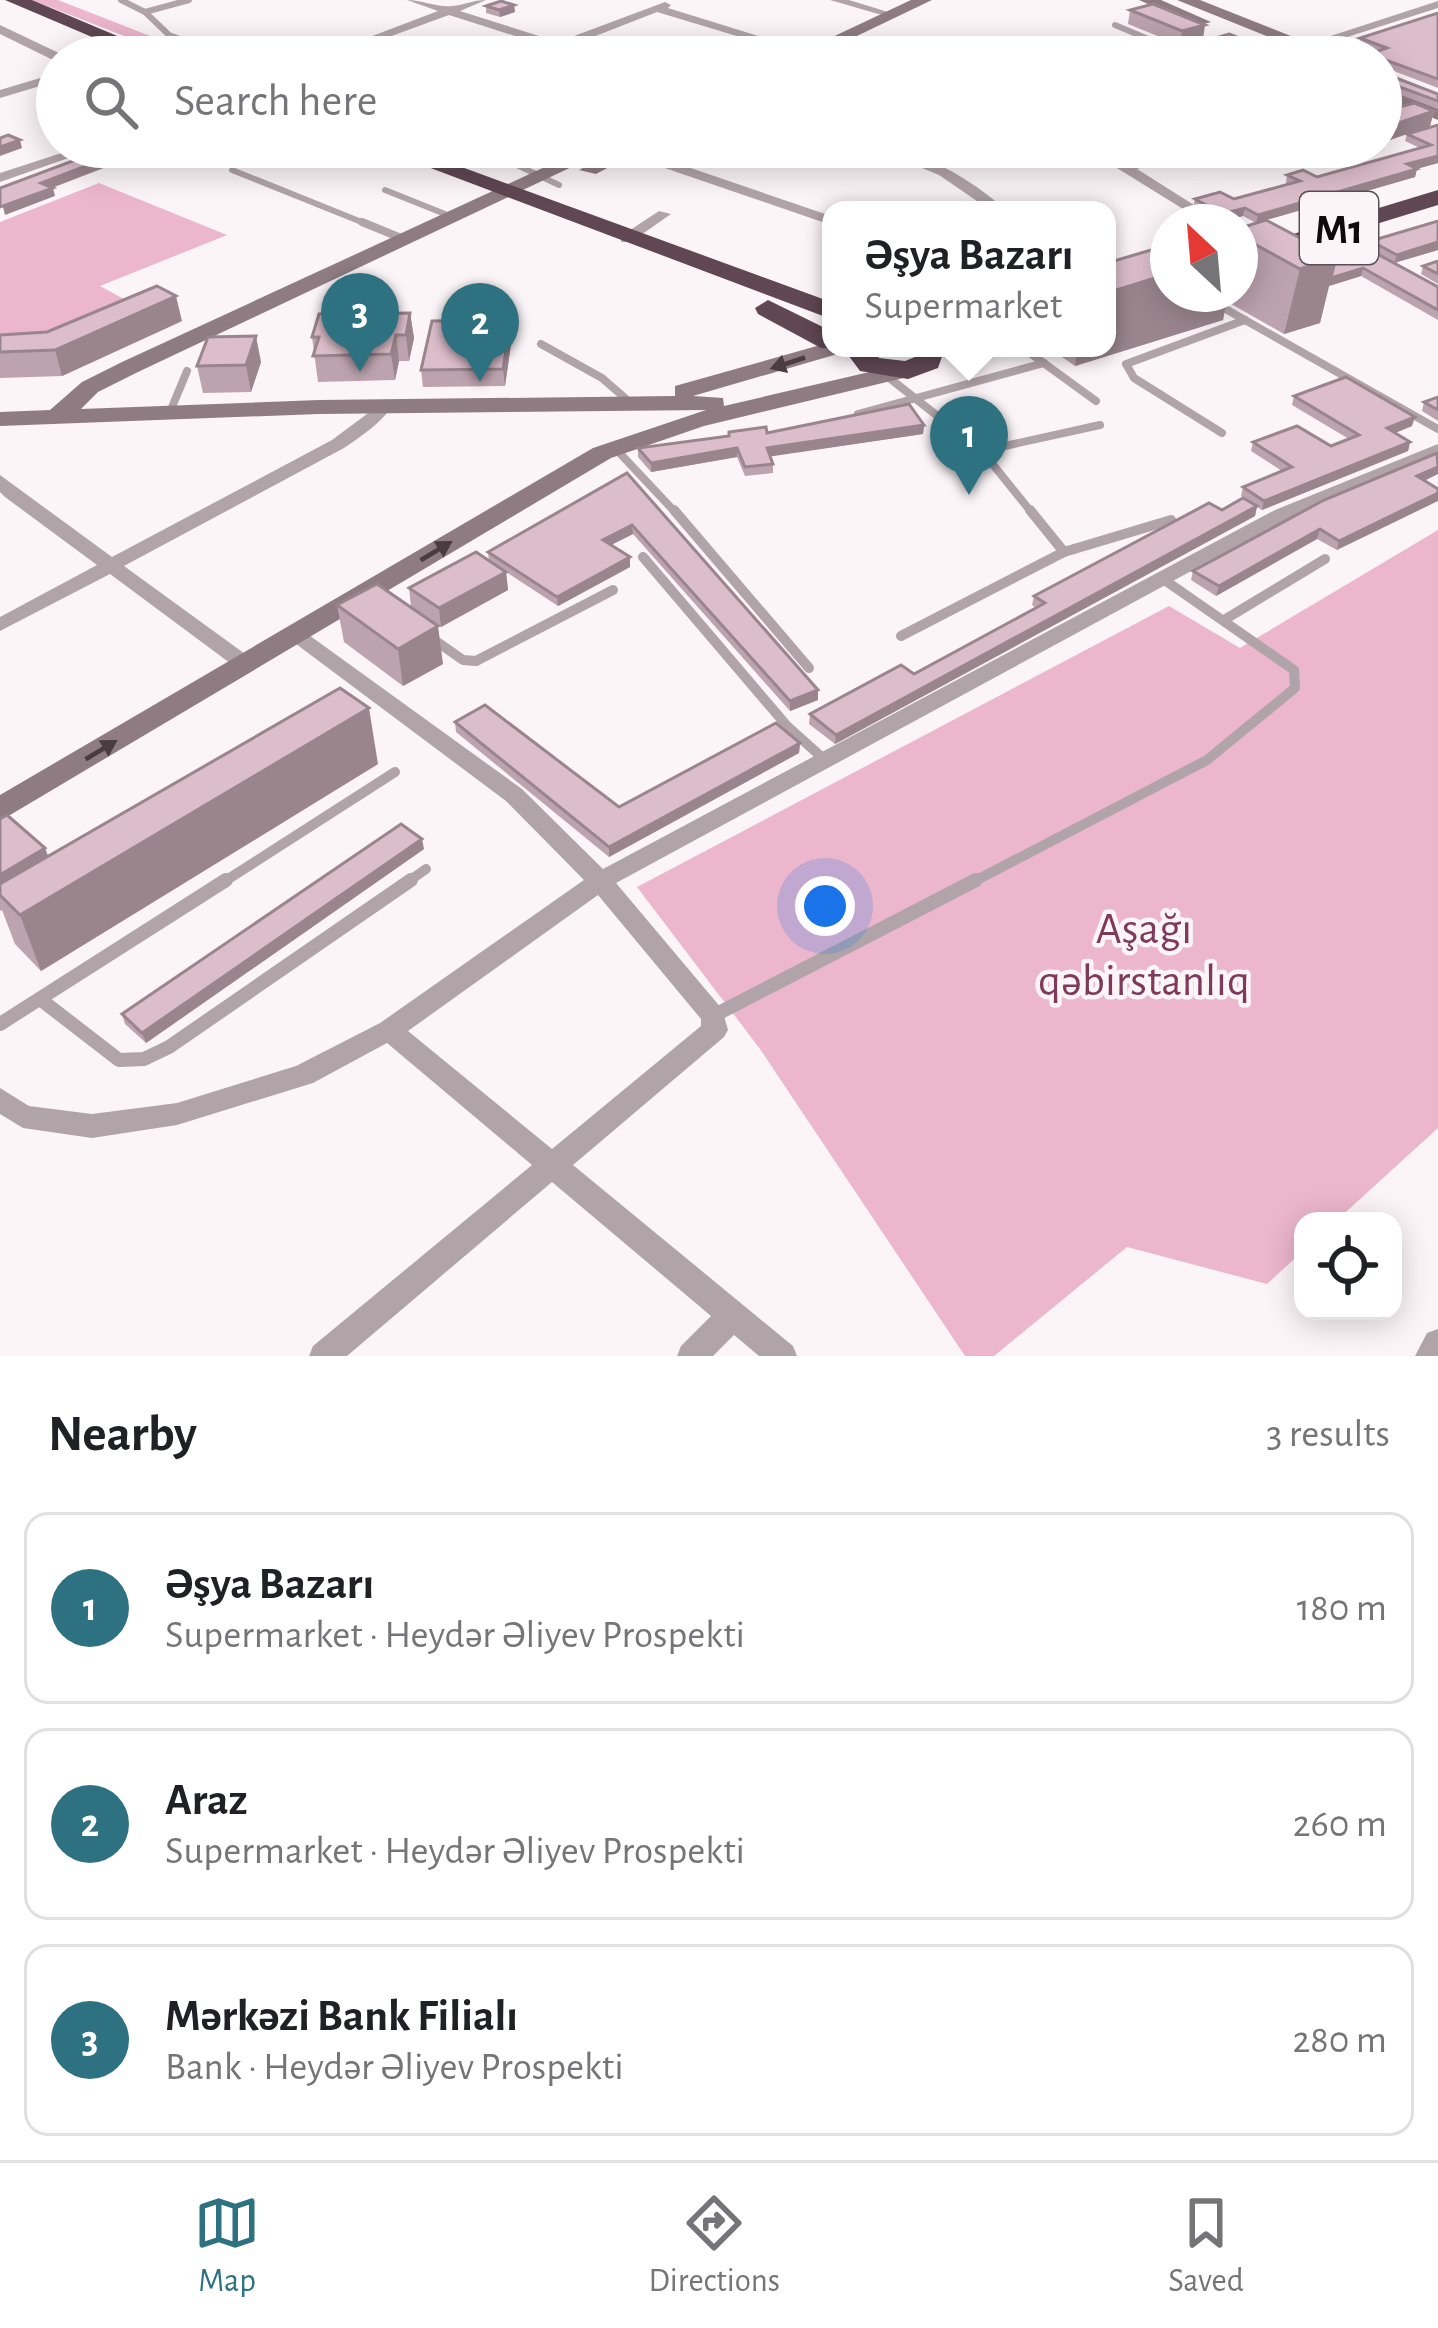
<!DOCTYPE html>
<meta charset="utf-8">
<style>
:root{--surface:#fff;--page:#f6f6f6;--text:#202124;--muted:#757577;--line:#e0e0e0;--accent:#2e7282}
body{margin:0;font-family:"Alegreya Sans",sans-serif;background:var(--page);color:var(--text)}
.controls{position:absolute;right:36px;bottom:36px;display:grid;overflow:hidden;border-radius:24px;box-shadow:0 6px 30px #0003}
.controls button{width:108px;height:108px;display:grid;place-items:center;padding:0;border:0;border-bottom:3px solid var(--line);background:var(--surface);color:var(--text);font:60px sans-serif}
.compass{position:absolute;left:1150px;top:204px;width:108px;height:108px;border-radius:50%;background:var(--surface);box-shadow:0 6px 30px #0003;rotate:334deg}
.you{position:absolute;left:825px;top:906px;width:42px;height:42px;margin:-30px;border:9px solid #fff;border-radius:50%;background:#1a73e8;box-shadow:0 0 0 18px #1a73e833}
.badge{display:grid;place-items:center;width:78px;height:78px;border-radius:50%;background:var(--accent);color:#fff;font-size:39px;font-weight:700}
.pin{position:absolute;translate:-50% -99px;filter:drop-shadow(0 3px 6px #0008)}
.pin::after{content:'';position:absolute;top:63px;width:42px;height:36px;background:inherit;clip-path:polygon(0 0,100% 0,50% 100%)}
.popup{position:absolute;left:822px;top:201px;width:294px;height:156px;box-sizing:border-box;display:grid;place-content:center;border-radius:24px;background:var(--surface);filter:drop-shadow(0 3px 9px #0005);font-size:39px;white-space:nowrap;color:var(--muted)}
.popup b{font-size:45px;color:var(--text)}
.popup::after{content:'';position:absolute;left:50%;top:100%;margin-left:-24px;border:24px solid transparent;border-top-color:var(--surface)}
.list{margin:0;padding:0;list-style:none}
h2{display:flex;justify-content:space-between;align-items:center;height:156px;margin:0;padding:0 48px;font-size:51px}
h2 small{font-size:39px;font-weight:400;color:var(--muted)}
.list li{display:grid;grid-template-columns:78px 1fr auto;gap:36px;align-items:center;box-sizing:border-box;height:192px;margin:0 24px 24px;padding:0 24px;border:3px solid var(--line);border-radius:24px}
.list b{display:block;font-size:45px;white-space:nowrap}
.list p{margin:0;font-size:39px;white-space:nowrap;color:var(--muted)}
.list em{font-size:39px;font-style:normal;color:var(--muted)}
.icon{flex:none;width:66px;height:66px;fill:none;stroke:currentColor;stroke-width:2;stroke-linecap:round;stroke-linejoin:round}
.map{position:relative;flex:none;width:1438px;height:1356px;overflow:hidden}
.search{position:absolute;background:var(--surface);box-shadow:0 6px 30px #0003;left:36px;right:36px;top:36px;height:132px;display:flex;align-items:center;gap:30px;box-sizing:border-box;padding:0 42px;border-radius:66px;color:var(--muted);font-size:45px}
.sheet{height:804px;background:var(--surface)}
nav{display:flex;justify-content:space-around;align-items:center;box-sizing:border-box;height:168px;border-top:3px solid var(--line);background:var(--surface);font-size:33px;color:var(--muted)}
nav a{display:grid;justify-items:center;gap:6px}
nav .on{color:var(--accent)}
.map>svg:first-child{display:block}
.green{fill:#ecb6cc}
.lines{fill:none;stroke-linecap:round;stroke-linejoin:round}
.lane-far3{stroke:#b1a4a9;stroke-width:6}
.lane-far2{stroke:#b1a4a9;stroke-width:8}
.lane-far1{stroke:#b1a4a9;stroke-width:10}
.lane{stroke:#b1a4a9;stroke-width:14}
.street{fill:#b1a4a9;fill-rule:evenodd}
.secondary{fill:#8f7c83;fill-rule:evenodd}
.highway{fill:#604752;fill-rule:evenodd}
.wall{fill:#bda3ae}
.shaded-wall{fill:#9a858d}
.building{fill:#dcbeca;stroke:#9a858d;stroke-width:3}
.oneway{fill:#4a3d42}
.labels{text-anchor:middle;stroke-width:9;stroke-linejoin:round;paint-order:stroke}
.shield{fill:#fcf5f8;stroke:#585054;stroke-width:3}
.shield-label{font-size:42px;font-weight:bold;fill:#12090d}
.park-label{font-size:45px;fill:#7f395b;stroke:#fcf5f8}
</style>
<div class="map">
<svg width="1438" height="1356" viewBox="0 0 1438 1356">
<rect width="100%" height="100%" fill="#fcf5f8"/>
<!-- green -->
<g class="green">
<path d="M32 0H58L204 57H178Z"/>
<path d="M99 183 227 235 100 286 142 309 0 350V222Z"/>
<path d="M1438 530V1128L1336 1221H1303V1251L1267 1284 1127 1247 994 1356H965L760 1049 637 887 1169 606 1240 648Z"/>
</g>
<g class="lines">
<!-- lane-far3 -->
<g class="lane-far3">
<path d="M121 0 145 12 169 35 229 57"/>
<path d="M145 12 189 0"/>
<path d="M1115 25 1184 54"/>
<path d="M479 147 559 185"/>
<path d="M232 170 369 225"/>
<path d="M385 190 455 218"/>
</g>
<!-- lane-far2 -->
<g class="lane-far2">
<path d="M362 222 406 240"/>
<path d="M1199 294 1438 429"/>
<path d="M541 344 602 378 625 398"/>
<path d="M1023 348 1096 401"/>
<path d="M883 373 982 451 1032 513"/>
<path d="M170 412 187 371"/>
<path d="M858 414 1044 363"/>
<path d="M1222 433 1134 378 1126 364 1245 320"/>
<path d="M614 447 676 513"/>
<path d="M982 451 1100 425"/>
</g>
<!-- lane-far1 -->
<g class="lane-far1">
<path d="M674 510 809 668"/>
<path d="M1064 552 1171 520"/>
<path d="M643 557 787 726 826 761"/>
<path d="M1224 620 1325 559"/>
<path d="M901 636 1064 552 1030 510"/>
<path d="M433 639 463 660 476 661 613 590"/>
<path d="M222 883 395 772"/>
<path d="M406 883 426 869"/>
<path d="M971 883 1207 760 1295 688 1294 670 1163 579"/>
</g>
<!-- lane -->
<g class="lane">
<path d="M40 999 119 1060 144 1059 169 1047 411 880"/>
<path d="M713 1016 976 880"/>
<path d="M0 1024 226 880"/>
</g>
<!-- street -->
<g class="street">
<path d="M407 0C422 0 439 8 452 6 464 5 473 0 486 0L460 11 558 42 665 2 671 5 668 8 813 53 803 56 657 12 570 46 599 57H581L449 15 334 57H317L438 11Z"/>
<path d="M830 0H849L898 15 892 18Z"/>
<path d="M1438 1V8L1310 49 1300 46Z"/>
<path d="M0 25 61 54 63 57 53 60 0 34Z"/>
<path d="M57 73V81L0 98V90Z"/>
<path d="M80 147H100L0 182V173Z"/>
<path d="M629 147 831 216V225L624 154V148Z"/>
<path d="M871 147C919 147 971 179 1006 210H990L939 175Z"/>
<path d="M1083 147H1099L1127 164 1192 147H1215L1137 169 1221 222H1204Z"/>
<path d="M659 211 671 214 631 242H621V236Z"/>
<path d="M383 402 392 407C378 425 363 435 344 448L124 566 252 659 255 664 252 669H238L110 574 0 631V617L97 565 5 497 0 492V475L112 557 332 440Z"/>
<path d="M1438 444V455L1289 518 616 883 722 1009 728 1030 724 1037 573 1165 793 1346 797 1356H759L734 1335 713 1356H677L681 1346 711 1316 552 1182 347 1356H309L313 1346 532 1165 387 1043 313 1083 177 1125 92 1138 23 1128 0 1114V1088L29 1106 92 1114 177 1103 296 1066 380 1023 584 880 506 801 288 638 285 634 288 630H302L522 789 603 869 1275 510ZM598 895 701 1019V1026L552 1149 408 1031Z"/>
<path d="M1438 1329V1356H1415L1427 1333Z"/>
</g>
<!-- secondary -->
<g class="secondary">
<path d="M911 0H932L813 57H790Z"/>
<path d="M1139 0H1161L1211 22 1197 26Z"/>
<path d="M1177 0H1200L1344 57H1319Z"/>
<path d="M1381 86 1438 107V120L1381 97Z"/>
<path d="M588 147H614L138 372 98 392 81 409 319 400 675 396V386L831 342V348H845L841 353 693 396 723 398 724 406 908 363 920 370 916 375 704 426 611 458 0 821V795L593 448 706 410 319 414 0 426V412L50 410 82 382 122 362Z"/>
<path d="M622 147H647L596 174 579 170Z"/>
</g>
<!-- highway -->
<g class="highway">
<path d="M5 0H32L167 57H139Z"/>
<path d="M375 147H407L831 302V319Z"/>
<path d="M1438 190V205L1240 266V250Z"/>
<path d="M768 300 831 331V348H840H821L758 314 755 308Z"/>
<path d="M843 348H871L879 358 905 361 915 357 917 348H945L938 368 908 379 860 371Z"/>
</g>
</g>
<!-- wall -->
<g class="wall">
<path d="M514 5 515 12 500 17 486 13V6Z"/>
<path d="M1130 10 1203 39 1180 45 1128 24Z"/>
<path d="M1438 13V88L1381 66V57H1368L1369 54 1376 51 1359 45 1360 38Z"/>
<path d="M1189 46 1244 56 1148 57 1187 55Z"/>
<path d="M1386 82 1438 94V109L1385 89Z"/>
<path d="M1381 90 1402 98 1400 107 1434 111 1430 126 1412 132 1438 125V163L1417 169 1415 177 1256 223 1243 216 1220 222 1193 207 1195 199H1234L1288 184 1286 183 1287 175 1317 177 1420 148 1405 141 1407 134 1381 143Z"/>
<path d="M1240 228 1329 253 1369 249 1371 241 1438 250 1394 263 1438 287V320L1361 276 1329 286 1320 323 1284 334 1226 301 1223 320 1075 366 1049 348H1107L1168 294H1240Z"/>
<path d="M1438 261V284L1421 274 1423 266Z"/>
<path d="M410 313 414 338 409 361H399L395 380 318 382 312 337Z"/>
<path d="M182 321 62 376 0 378V335Z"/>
<path d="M512 337 505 386 423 387 421 370Z"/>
<path d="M261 362 251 392 203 393 197 366Z"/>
<path d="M1294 396 1412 426 1395 433 1410 442 1408 451 1262 510 1257 507 1255 516 835 744 809 724 810 714 914 674 1036 608 1032 605 1034 596 1222 510 1252 503 1241 496 1243 487 1282 471 1251 451 1253 442 1331 446 1349 439 1292 405Z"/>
<path d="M1438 397V421L1422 411 1424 402Z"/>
<path d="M924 425 923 434 770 456 773 464V473L745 476 737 457 651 472 638 457V448Z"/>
<path d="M627 473 818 690V700L790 711 633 534 611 545 630 567 558 606 506 572 508 590 441 627 411 607 409 588 489 561 488 552Z"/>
<path d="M1424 481 1337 550 1317 539 1216 596 1191 580 1193 571Z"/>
<path d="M337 605 443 664 403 686 344 642Z"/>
<path d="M455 722 619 807 800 743 799 753 609 857 456 732Z"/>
<path d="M378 764 41 971 15 944 2 910 0 911V819L45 848 48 856Z"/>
<path d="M424 849 146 1043 125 1024 122 1014Z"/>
</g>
<!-- shaded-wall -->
<g class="shaded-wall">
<path d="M514 5 515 12 500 17 499 10Z"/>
<path d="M1205 25 1203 39 1180 45 1182 31Z"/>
<path d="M1247 41 1244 56 1206 57 1207 53Z"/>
<path d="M1402 98 1398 113 1381 119 1384 104Z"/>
<path d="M1434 111 1430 126 1381 143V129Z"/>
<path d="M20 140 22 148 0 156V147Z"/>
<path d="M136 147H158L44 191 41 183Z"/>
<path d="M1438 156V163L1405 172 1407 164Z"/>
<path d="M1417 169 1415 177 1256 223 1258 215Z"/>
<path d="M53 188 55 196 5 215 3 207Z"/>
<path d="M1245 208 1243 216 1221 222 1222 214Z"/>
<path d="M1438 242V250L1394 263 1397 255Z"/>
<path d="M1336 257 1363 268 1361 276 1329 286 1320 323 1284 334 1300 269Z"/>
<path d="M1168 274V294H1228L1223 320 1075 366 1078 348H1107V293Z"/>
<path d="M176 296 182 321 62 376 55 350Z"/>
<path d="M410 313 414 338 409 361 406 335Z"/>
<path d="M511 320 512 337 505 386 503 369Z"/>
<path d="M396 335 399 361 395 380 391 354Z"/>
<path d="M256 336 261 362 251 392 246 365Z"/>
<path d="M1415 417 1412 426 1385 437 1387 428Z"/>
<path d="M924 425 923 434 767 457V448Z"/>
<path d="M1410 442 1408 451 1262 510 1264 501Z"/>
<path d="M737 448V457L651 472V463Z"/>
<path d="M1438 467V474L1414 486 1417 476Z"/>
<path d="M1438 493V501L1337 550 1339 541Z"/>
<path d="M1257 506 1255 516 835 744 836 735Z"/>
<path d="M632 525 633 534 603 549V540Z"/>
<path d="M1320 529 1317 539 1216 596 1219 586Z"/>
<path d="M630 557V567L558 606 557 597Z"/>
<path d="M506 572 508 590 441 627 439 608Z"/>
<path d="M438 626 443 664 403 686 398 649Z"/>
<path d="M818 690V700L790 711V701Z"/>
<path d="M369 708 378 764 41 971 20 915Z"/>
<path d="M800 743 799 753 609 857V847Z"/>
<path d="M422 839 424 849 146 1043 142 1033Z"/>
<path d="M45 848 55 877 0 895V875Z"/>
</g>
<!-- building -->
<g class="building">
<path d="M501 1 514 5 499 10 486 6Z"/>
<path d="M1153 4 1205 25 1182 31 1130 10Z"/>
<path d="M1438 13V79L1369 54 1387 48 1360 38Z"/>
<path d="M1229 34 1247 41 1207 53 1189 46Z"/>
<path d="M1175 49 1193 57H1148Z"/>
<path d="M1396 78 1438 94V101L1386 82Z"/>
<path d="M1381 90 1402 98 1384 104 1381 103Z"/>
<path d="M1414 103 1434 111 1381 129V112Z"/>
<path d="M1438 125V156L1407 164 1417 169 1258 215 1245 208 1222 214 1195 199 1220 192 1234 199 1300 181 1287 175 1303 170 1317 177 1431 145 1407 134Z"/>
<path d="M8 135 20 140 0 147V138Z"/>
<path d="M110 147H136L41 183 53 188 0 207V188Z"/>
<path d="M1266 220 1336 257 1300 269 1240 236V228Z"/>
<path d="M1438 221V242L1397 255 1371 241Z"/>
<path d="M1359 244 1438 287V310L1363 268 1331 278 1336 257 1329 253Z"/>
<path d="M1168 245V274L1107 293V263Z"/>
<path d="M1438 261V274L1423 266Z"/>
<path d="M157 286 176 296 55 350 0 352V335L47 332Z"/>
<path d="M410 313 406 335H396L391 354 313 356 319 337H312L319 314Z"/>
<path d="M511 320 503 369 421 370 432 321Z"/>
<path d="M256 336 246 365 197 366 208 337Z"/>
<path d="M1346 377 1415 417 1387 428 1410 442 1264 501 1243 487 1292 467 1253 442 1297 426 1331 446 1359 435 1294 396Z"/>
<path d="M1438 397V410L1424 402Z"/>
<path d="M909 404 924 425 767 448 773 464 745 467 737 448 651 463 638 448 729 436V432L766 427 767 433Z"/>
<path d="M1437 453 1438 467 1417 476 1438 489V493L1339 541 1320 529 1219 586 1193 571 1324 500Z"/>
<path d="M627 473 818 690 790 701 632 525 603 540 630 557 557 597 488 552Z"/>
<path d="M1243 498 1257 506 836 735 810 714 901 665 914 674 1045 603 1034 596 1209 503 1222 510Z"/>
<path d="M476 552 506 572 439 608 409 588Z"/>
<path d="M377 584 438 626 398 649 337 605Z"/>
<path d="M340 688 369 708 20 915 0 895V884Z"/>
<path d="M485 705 619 807 776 723 800 743 609 847 455 722Z"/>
<path d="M7 815 45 848 0 875V819Z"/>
<path d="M401 824 422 839 142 1033 122 1014Z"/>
</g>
<!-- one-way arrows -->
<defs><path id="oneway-solid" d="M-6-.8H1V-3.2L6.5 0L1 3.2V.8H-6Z" transform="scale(3)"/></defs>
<g class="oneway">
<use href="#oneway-solid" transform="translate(788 363) rotate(162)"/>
<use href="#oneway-solid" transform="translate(436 551) rotate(-31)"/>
<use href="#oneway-solid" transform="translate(101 750) rotate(-31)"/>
</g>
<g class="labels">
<!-- shield labels -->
<rect class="shield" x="1300" y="192" width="78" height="72" rx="9"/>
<g class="shield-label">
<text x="1339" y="243">M1</text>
</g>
<!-- park labels -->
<g class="park-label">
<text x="1144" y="943">Aşağı<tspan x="1144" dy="52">qəbirstanlıq</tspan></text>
</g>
</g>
</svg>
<div class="controls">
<button><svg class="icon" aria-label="locate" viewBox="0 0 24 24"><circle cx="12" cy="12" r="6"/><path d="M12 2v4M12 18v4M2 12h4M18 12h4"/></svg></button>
</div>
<svg class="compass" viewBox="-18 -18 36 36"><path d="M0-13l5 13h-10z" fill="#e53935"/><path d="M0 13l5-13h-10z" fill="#757577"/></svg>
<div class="you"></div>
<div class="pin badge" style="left:969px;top:495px">1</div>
<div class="popup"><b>Əşya Bazarı</b>Supermarket</div>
<div class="pin badge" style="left:480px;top:382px">2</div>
<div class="pin badge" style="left:360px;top:372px">3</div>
<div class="search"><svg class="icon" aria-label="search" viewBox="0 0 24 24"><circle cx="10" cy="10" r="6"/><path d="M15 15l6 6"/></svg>Search here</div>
</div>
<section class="sheet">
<h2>Nearby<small>3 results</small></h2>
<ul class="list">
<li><span class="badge">1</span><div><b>Əşya Bazarı</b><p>Supermarket · Heydər Əliyev Prospekti</p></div><em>180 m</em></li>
<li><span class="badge">2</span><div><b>Araz</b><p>Supermarket · Heydər Əliyev Prospekti</p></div><em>260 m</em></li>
<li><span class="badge">3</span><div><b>Mərkəzi Bank Filialı</b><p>Bank · Heydər Əliyev Prospekti</p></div><em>280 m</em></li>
</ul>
</section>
<nav>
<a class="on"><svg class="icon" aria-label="map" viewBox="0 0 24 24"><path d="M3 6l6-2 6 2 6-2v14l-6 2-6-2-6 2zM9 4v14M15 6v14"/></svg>Map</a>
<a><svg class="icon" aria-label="directions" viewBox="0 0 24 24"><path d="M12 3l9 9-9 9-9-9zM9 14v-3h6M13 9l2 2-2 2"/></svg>Directions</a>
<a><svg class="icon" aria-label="saved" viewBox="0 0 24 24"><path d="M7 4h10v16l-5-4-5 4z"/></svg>Saved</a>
</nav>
